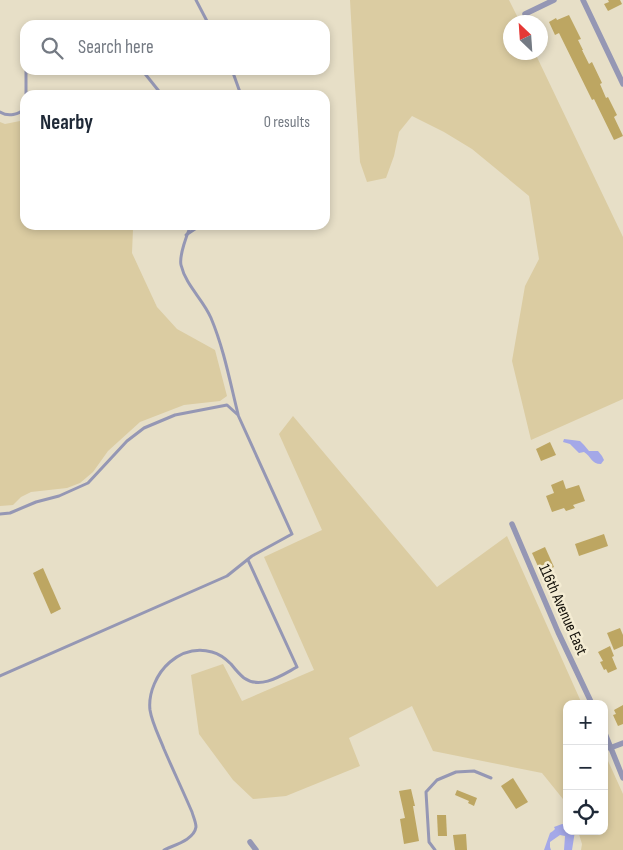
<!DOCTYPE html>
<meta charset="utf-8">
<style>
:root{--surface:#fff;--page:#f6f6f7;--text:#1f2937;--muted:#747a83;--line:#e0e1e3}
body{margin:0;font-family:"Sofia Sans Condensed",sans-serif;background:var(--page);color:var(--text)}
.controls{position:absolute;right:15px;bottom:15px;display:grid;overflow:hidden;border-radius:10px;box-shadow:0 2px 8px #0003}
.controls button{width:45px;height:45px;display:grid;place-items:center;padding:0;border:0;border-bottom:1px solid var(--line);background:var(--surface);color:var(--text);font:25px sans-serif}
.compass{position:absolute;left:503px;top:15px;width:45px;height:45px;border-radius:50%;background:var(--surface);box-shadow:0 2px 8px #0003;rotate:335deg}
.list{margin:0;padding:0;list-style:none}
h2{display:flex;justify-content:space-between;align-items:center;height:65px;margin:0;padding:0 20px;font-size:21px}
h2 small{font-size:16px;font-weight:400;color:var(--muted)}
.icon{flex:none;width:28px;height:28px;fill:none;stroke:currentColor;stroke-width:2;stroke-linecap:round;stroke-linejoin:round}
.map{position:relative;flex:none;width:623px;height:850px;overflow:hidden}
.search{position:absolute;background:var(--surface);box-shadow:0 2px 8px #0003;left:20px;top:20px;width:310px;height:55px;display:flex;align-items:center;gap:12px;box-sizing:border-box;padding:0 18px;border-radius:15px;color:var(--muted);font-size:19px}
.panel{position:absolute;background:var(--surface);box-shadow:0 2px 8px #0003;left:20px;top:90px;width:310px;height:140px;border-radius:15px}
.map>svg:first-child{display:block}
.green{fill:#dbcca2}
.water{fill:#a4a8e8}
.building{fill:#bda662}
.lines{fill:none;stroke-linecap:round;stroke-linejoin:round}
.service{stroke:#9597b4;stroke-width:3}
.minor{stroke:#9597b4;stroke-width:5.5}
.labels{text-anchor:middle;stroke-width:5;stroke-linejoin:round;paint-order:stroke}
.street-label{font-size:16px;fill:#100d06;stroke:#f4ecd3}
</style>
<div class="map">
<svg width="623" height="850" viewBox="0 0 623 850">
<rect width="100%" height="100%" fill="#e7dfc7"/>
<!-- green -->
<g class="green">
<path d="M350 0H509L520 22H510V52L535 53 623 237V399L531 440 512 361 525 286 539 259 529 196 472 149 444 132 412 116 399 132 394 156 386 178 367 182 360 162 354 71Z"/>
<path d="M25 120V225H136L133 229 132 253 157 307 177 329 215 350 227 396 220 401 184 405 140 422 108 451 93 472 80 483 67 488 31 492 21 497 13 505 0 506V122L5 124Z"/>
<path d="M293 416 437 587 507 536 582 704H567V804L542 773 433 751 412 706 349 738 360 766 286 796 253 799 233 780 199 734 191 675 223 664 242 701 314 670 264 557 322 530 279 434Z"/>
<path d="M604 752 623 794V850H581L582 844 578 831H604Z"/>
</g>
<!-- water -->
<g class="water">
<path d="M564 439 580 441 584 445 589 451H598L602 456 604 460 601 464C591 464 591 456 584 452L579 453 570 444 563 442Z"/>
<path d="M562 824 567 825V831H575L572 850H564L565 836 560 835 550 842V847L551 850H544L550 833 553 831 555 829 554 827Z"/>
</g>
<!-- building -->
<g class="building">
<path d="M608 0H620L622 4 608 11 604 4 609 2Z"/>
<path d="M569 15 581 39 578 40 583 50H582L589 64 592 62 602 83 600 84 606 98 608 97 617 115 614 117 623 136 614 140 594 99 592 100 559 33 555 35 549 22 556 18 557 20Z"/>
<path d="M550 442 556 455 541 461 536 449Z"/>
<path d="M563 480 566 489 579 485 585 501 573 505 575 508 566 511 564 508 552 512 546 496 554 493 551 485Z"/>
<path d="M604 534 608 546 579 556 575 544Z"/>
<path d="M545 547 554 567 541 573 532 553Z"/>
<path d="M43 568 61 609 51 614 33 573Z"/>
<path d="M620 628 623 635V646L614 650 607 633Z"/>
<path d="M610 646 614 656 612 657 617 669 608 673 606 669 604 670 600 662 603 661 598 652Z"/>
<path d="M623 705V724L618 726 613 715 616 714 614 710Z"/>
<path d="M513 778 528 802 516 809 501 786Z"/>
<path d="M411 789 415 806H413L419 841 404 844 400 819 405 818 399 791Z"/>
<path d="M457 790 477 798 474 806 468 803 469 801 455 795Z"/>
<path d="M437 815H446L447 836H438Z"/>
<path d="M466 834 467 850H455L453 835Z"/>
</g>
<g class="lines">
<!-- service -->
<g class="service">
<path d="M196 0 209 25"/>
<path d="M26 70V95"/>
<path d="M142 70 162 95"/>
<path d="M232 70 241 95"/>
<path d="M0 112C8 117 19 115 25 108"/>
<path d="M191 225C187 234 179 256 181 265 186 286 203 299 211 318 224 349 230 382 238 414"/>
<path d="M186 235 201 225"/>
<path d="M0 514 10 513 36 502 59 496 88 483 127 441 144 428 175 415 227 405 238 415 292 534 252 556 227 576 0 676"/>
<path d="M164 850C174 845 194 840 196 827 196 822 193 816 192 812 183 791 173 770 164 749 159 736 152 723 150 710 148 693 157 673 170 662 182 652 197 648 212 652 220 654 226 659 231 664 235 669 239 674 244 678 261 690 282 675 297 667L248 560"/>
<path d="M435 850 429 842 426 792 437 780 456 772 474 771 491 778"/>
</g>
<!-- minor -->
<g class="minor">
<path d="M583 0 623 84"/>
<path d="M525 14 554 0"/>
<path d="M512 524 558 632 592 704"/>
<path d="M604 731 623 778"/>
<path d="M610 748 623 743"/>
<path d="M250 842 256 850"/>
</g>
</g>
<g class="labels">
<!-- street labels -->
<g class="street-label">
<text transform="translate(564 609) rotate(66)" y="6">116th Avenue East</text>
</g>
</g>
</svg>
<div class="controls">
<button>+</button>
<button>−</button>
<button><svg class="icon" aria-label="locate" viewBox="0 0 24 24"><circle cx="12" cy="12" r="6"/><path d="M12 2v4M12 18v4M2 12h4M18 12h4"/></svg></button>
</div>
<svg class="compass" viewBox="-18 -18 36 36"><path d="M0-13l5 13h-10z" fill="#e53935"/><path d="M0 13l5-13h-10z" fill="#747a83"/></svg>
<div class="search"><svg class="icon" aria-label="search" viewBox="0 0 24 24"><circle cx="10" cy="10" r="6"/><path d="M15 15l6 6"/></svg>Search here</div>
<section class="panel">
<h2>Nearby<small>0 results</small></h2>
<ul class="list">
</ul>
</section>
</div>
